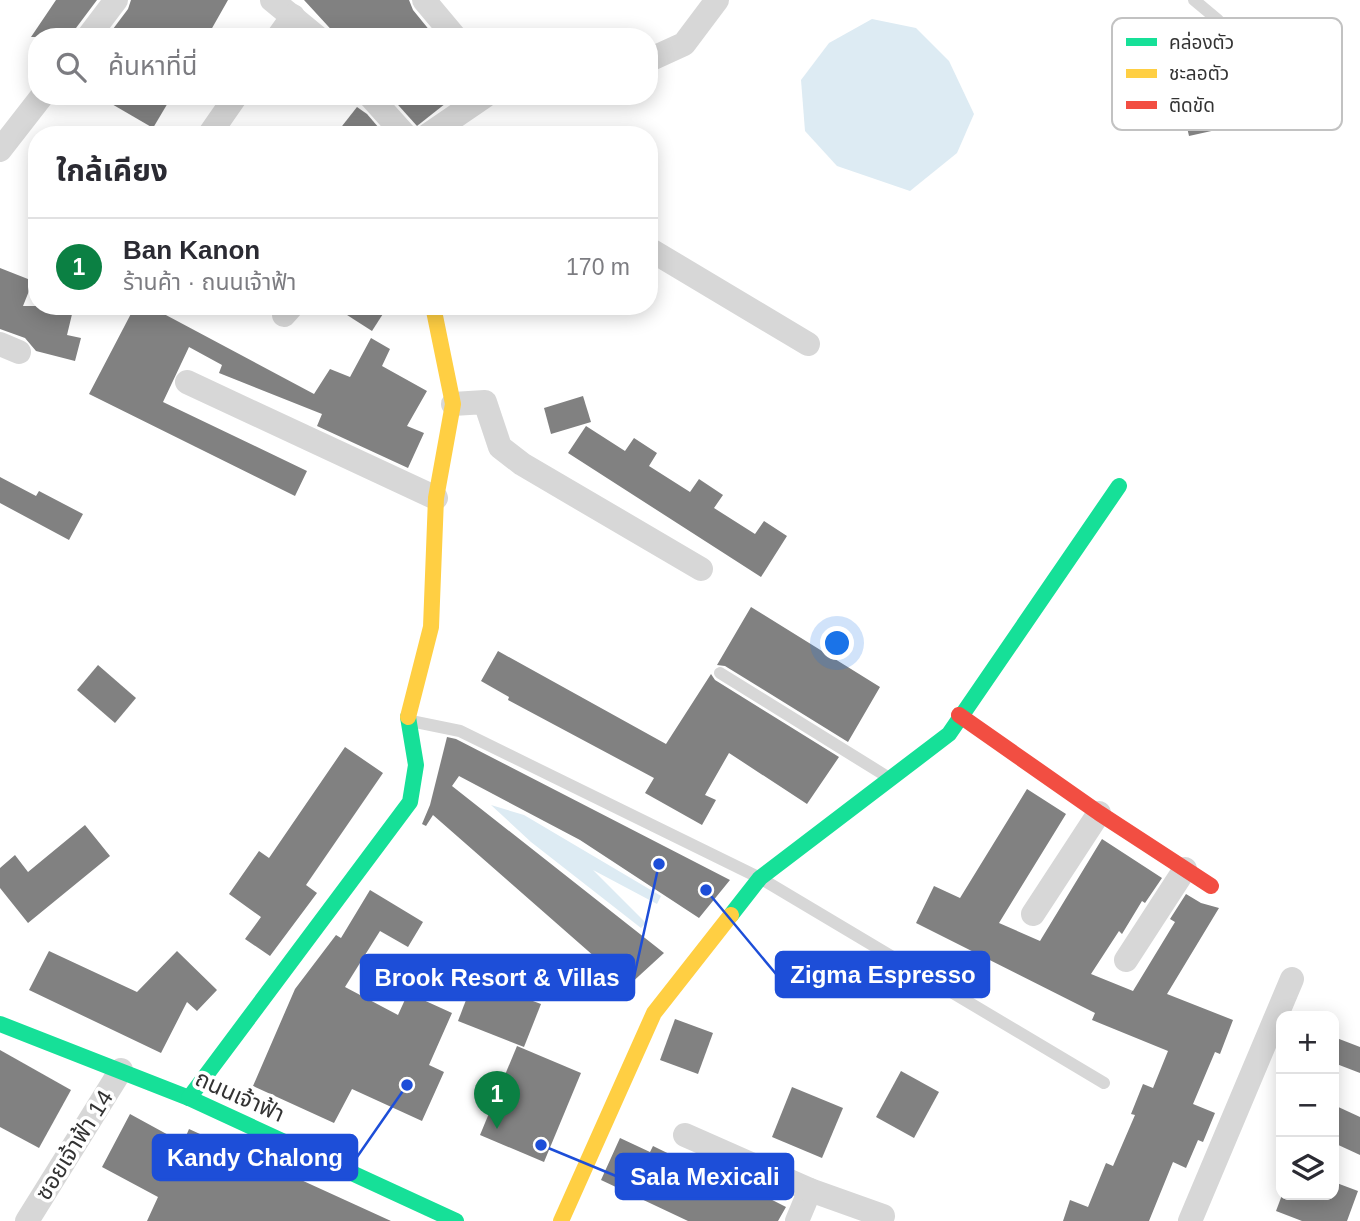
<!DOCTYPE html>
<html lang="th">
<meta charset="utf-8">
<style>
:root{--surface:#fff;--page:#f7f7f7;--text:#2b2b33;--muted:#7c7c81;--line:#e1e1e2;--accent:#0b8043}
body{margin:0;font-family:Helvetica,"Noto Sans Thai",sans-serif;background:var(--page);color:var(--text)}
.controls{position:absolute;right:21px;bottom:21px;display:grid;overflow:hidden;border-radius:14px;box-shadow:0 4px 18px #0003}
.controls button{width:63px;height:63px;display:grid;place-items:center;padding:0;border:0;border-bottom:2px solid var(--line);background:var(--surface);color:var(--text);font:35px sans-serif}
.you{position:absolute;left:838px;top:644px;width:24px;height:24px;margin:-18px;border:5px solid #fff;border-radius:50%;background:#1a73e8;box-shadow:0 0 0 10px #1a73e833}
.badge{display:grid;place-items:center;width:46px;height:46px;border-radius:50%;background:var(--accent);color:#fff;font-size:23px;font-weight:700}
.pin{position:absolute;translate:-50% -58px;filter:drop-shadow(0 2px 4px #0008)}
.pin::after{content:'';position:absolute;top:37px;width:24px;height:21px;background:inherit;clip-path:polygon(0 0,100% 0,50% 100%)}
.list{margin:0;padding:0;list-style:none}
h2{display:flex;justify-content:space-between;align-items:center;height:91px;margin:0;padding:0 28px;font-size:30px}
h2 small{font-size:23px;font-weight:400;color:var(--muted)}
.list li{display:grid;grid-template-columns:46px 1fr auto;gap:21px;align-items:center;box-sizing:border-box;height:98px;padding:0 28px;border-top:2px solid var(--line)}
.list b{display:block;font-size:26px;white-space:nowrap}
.list p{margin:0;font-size:23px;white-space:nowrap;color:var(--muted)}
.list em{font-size:23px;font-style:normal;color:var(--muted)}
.icon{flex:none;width:38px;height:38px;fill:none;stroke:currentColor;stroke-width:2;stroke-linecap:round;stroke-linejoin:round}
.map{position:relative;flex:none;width:1360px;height:1221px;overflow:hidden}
.search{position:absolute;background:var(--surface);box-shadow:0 4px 18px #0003;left:28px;top:28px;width:630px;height:77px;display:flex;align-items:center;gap:18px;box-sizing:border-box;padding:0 24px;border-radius:28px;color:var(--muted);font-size:26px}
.panel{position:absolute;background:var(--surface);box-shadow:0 4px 18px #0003;left:28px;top:126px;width:630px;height:189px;border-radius:28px}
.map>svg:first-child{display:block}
.water{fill:#ddebf3}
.building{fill:#818181}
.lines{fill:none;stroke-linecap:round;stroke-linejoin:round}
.lane{stroke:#d7d7d7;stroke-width:12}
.street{stroke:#d7d7d7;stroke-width:24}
.fast{stroke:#16e098;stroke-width:16}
.slow{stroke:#ffcf43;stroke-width:16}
.jam{stroke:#f24e42;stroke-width:16}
.labels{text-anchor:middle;stroke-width:7;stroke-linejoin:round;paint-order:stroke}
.street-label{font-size:23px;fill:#333;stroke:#fff}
.key{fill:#fff;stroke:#c2c2c2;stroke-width:2}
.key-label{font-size:19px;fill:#333}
.leader{fill:none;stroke:#1d4ed8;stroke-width:2.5}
.callout-dot{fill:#1d4ed8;stroke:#fff;stroke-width:2.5}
.callout{fill:#1d4ed8;stroke:#1d4ed8;stroke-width:2.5}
.callout-label{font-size:24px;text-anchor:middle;font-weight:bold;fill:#fff}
</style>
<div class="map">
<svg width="1360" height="1221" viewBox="0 0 1360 1221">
<rect width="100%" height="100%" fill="#fff"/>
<!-- water -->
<g class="water">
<path d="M872 19 916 28 949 61 974 114 957 153 910 191 837 166 805 131 801 80 829 43Z"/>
<path d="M491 805 524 815 661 896 657 904 593 870 646 923 641 928 531 842Z"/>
</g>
<!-- building -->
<g class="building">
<path d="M56 0H97L76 28 73 37H31Z"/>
<path d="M131 0H228L207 37H107L128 9Z"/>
<path d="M304 0H409L413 10 435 37H338Z"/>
<path d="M1200 61 1202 71 1247 63 1254 106 1212 113 1216 130 1189 136 1173 67Z"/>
<path d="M98 96H172L153 128Z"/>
<path d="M390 96H455L417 126Z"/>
<path d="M357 107 367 114 385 135H335Z"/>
<path d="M0 268 33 281 23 306H74L67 335 81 338 75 361 36 351 25 338 0 329Z"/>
<path d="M135 306H149L314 394 330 369 350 377 371 338 390 349 382 366 427 391 407 426 424 433 408 468 317 426 322 414 219 373 222 365 189 347 163 402 307 471 295 496 89 394Z"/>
<path d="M333 306H388L372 331Z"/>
<path d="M583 396 591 422 551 434 544 408Z"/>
<path d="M586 426 625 451 634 438 657 453 649 466 690 492 699 479 723 495 714 508 755 534 764 521 787 536 761 577 568 453Z"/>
<path d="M0 477 36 496 39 491 83 514 69 540 0 503Z"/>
<path d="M751 607 880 687 848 742 725 666 717 665Z"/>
<path d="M498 651 666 744 711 674 715 680 839 757 807 804 729 753 705 795 716 800 702 825 645 793 654 778 508 700 509 697 481 681Z"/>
<path d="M98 665 136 698 115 723 77 690Z"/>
<path d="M447 737 456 739 730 880 699 918 580 840 459 776 452 786 664 953 628 986 433 815 426 826 422 824 430 805Z"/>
<path d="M345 747 383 773 306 885 317 893 270 956 245 939 261 917 229 894 259 851 269 858Z"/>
<path d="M1027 789 1066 814 999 923 1040 941 1102 839 1162 878 1145 903 1142 901 1122 934 1119 931 1091 974 1133 991 1175 922 1170 919 1186 894 1201 903 1219 908 1167 994 1233 1020 1220 1054 1215 1052 1193 1104 1215 1113 1203 1142 1198 1140 1186 1168 1173 1162 1149 1221H1063L1070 1200 1088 1207 1106 1163 1113 1166 1135 1115 1131 1114 1143 1084 1153 1088 1168 1051 1092 1020 1095 1013 916 923 934 886 960 898Z"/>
<path d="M85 825 110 856 28 923 0 888V868L15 855 28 872Z"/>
<path d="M370 890 423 922 408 947 380 931 345 987 398 1015 408 993 452 1013 429 1065 444 1072 422 1121 352 1089 334 1123 253 1086 295 989 336 935 341 938Z"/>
<path d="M49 951 137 992 177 951 217 990 197 1011 187 1002 161 1053 29 990Z"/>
<path d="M474 979 541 1004 524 1047 458 1021Z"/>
<path d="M675 1019 713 1033 698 1074 660 1060Z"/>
<path d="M1334 1037 1360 1047V1073L1334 1063Z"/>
<path d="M517 1046 581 1073 544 1162 480 1135Z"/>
<path d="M0 1050 71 1090 39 1148 0 1127Z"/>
<path d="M901 1071 939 1092 914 1138 876 1117Z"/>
<path d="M792 1087 843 1108 822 1158 772 1137Z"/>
<path d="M1334 1105 1360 1117V1155L1334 1143Z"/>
<path d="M130 1114 183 1143 189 1129 391 1221H147L158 1197 102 1167Z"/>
<path d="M620 1138 650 1152 653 1146 700 1169 702 1164 786 1207 778 1221H688L601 1180Z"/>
<path d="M1334 1182 1358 1191 1347 1221H1302L1276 1211 1282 1195H1334Z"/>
</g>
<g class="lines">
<!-- lane -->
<g class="lane">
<path d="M1194 0 1218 20"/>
<path d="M720 673 886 776"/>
<path d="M411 721 460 731 760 878 1104 1083"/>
</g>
<!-- street -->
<g class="street">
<path d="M272 0 317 37"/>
<path d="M424 0 455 37"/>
<path d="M88 37 116 0"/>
<path d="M278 37 293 16"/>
<path d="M649 60 684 44 717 0"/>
<path d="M370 96 405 135"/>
<path d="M209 135 236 96"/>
<path d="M428 135 485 96"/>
<path d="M0 150 42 96"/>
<path d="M649 249 808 344"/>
<path d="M284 315 292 306"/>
<path d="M0 344 19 352"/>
<path d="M187 382 436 498"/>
<path d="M453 404 485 402 500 447 522 464 701 569"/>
<path d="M1033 914 1099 813"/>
<path d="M1126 960 1185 869"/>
<path d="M685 1135 810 1190 797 1221"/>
<path d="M810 1190 883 1216"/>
<path d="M27 1221 121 1070"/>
<path d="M1190 1221 1292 979"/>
</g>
<!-- fast -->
<g class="fast">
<path d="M731 915 760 878 949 734 1119 486"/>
<path d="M0 1024 189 1098 456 1221"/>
<path d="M189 1098 410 802 416 765 408 717"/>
</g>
<!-- slow -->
<g class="slow">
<path d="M408 717 431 627 436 498 453 404 433 306"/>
<path d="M561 1221 654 1013 731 915"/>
</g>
<!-- jam -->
<path class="jam" d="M959 715 1099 813 1211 886"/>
</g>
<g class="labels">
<!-- street labels -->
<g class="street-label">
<text transform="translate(240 1096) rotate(24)" y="8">ถนนเจ้าฟ้า</text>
<text transform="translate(74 1145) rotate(-58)" y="8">ซอยเจ้าฟ้า 14</text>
</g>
</g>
<!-- legend -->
<rect x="1112" y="18" width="230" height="112" rx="10" class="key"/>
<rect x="1126" y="38" width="31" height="8" fill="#16e098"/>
<rect x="1126" y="69" width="31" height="9" fill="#ffcf43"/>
<rect x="1126" y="101" width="31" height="8" fill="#f24e42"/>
<g class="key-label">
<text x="1169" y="49">คล่องตัว</text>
<text x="1169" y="80">ชะลอตัว</text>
<text x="1169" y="112">ติดขัด</text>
</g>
<!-- callouts -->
<path class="leader" d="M706 890L776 974M659 864L634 977M407 1085L357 1157M541 1145L616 1176"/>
<g class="callout-dot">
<circle cx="706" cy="890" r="7"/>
<circle cx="659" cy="864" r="7"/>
<circle cx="407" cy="1085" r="7"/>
<circle cx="541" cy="1145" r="7"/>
</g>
<g class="callout">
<rect x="776" y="952" width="213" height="45" rx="7"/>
<rect x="361" y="955" width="273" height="45" rx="7"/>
<rect x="153" y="1135" width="204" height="45" rx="7"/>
<rect x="616" y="1154" width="177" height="45" rx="7"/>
</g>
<g class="callout-label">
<text x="883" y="983">Zigma Espresso</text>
<text x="497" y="986">Brook Resort &amp; Villas</text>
<text x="255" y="1166">Kandy Chalong</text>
<text x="705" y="1185">Sala Mexicali</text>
</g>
</svg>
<div class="controls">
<button>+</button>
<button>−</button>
<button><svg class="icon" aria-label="layers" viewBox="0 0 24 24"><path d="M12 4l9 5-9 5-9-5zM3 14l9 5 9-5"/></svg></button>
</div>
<div class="you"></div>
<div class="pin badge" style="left:497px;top:1129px">1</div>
<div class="search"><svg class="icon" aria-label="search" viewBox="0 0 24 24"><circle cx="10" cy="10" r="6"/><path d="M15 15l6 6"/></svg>ค้นหาที่นี่</div>
<section class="panel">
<h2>ใกล้เคียง<small></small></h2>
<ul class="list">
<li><span class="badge">1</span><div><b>Ban Kanon</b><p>ร้านค้า · ถนนเจ้าฟ้า</p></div><em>170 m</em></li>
</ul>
</section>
</div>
